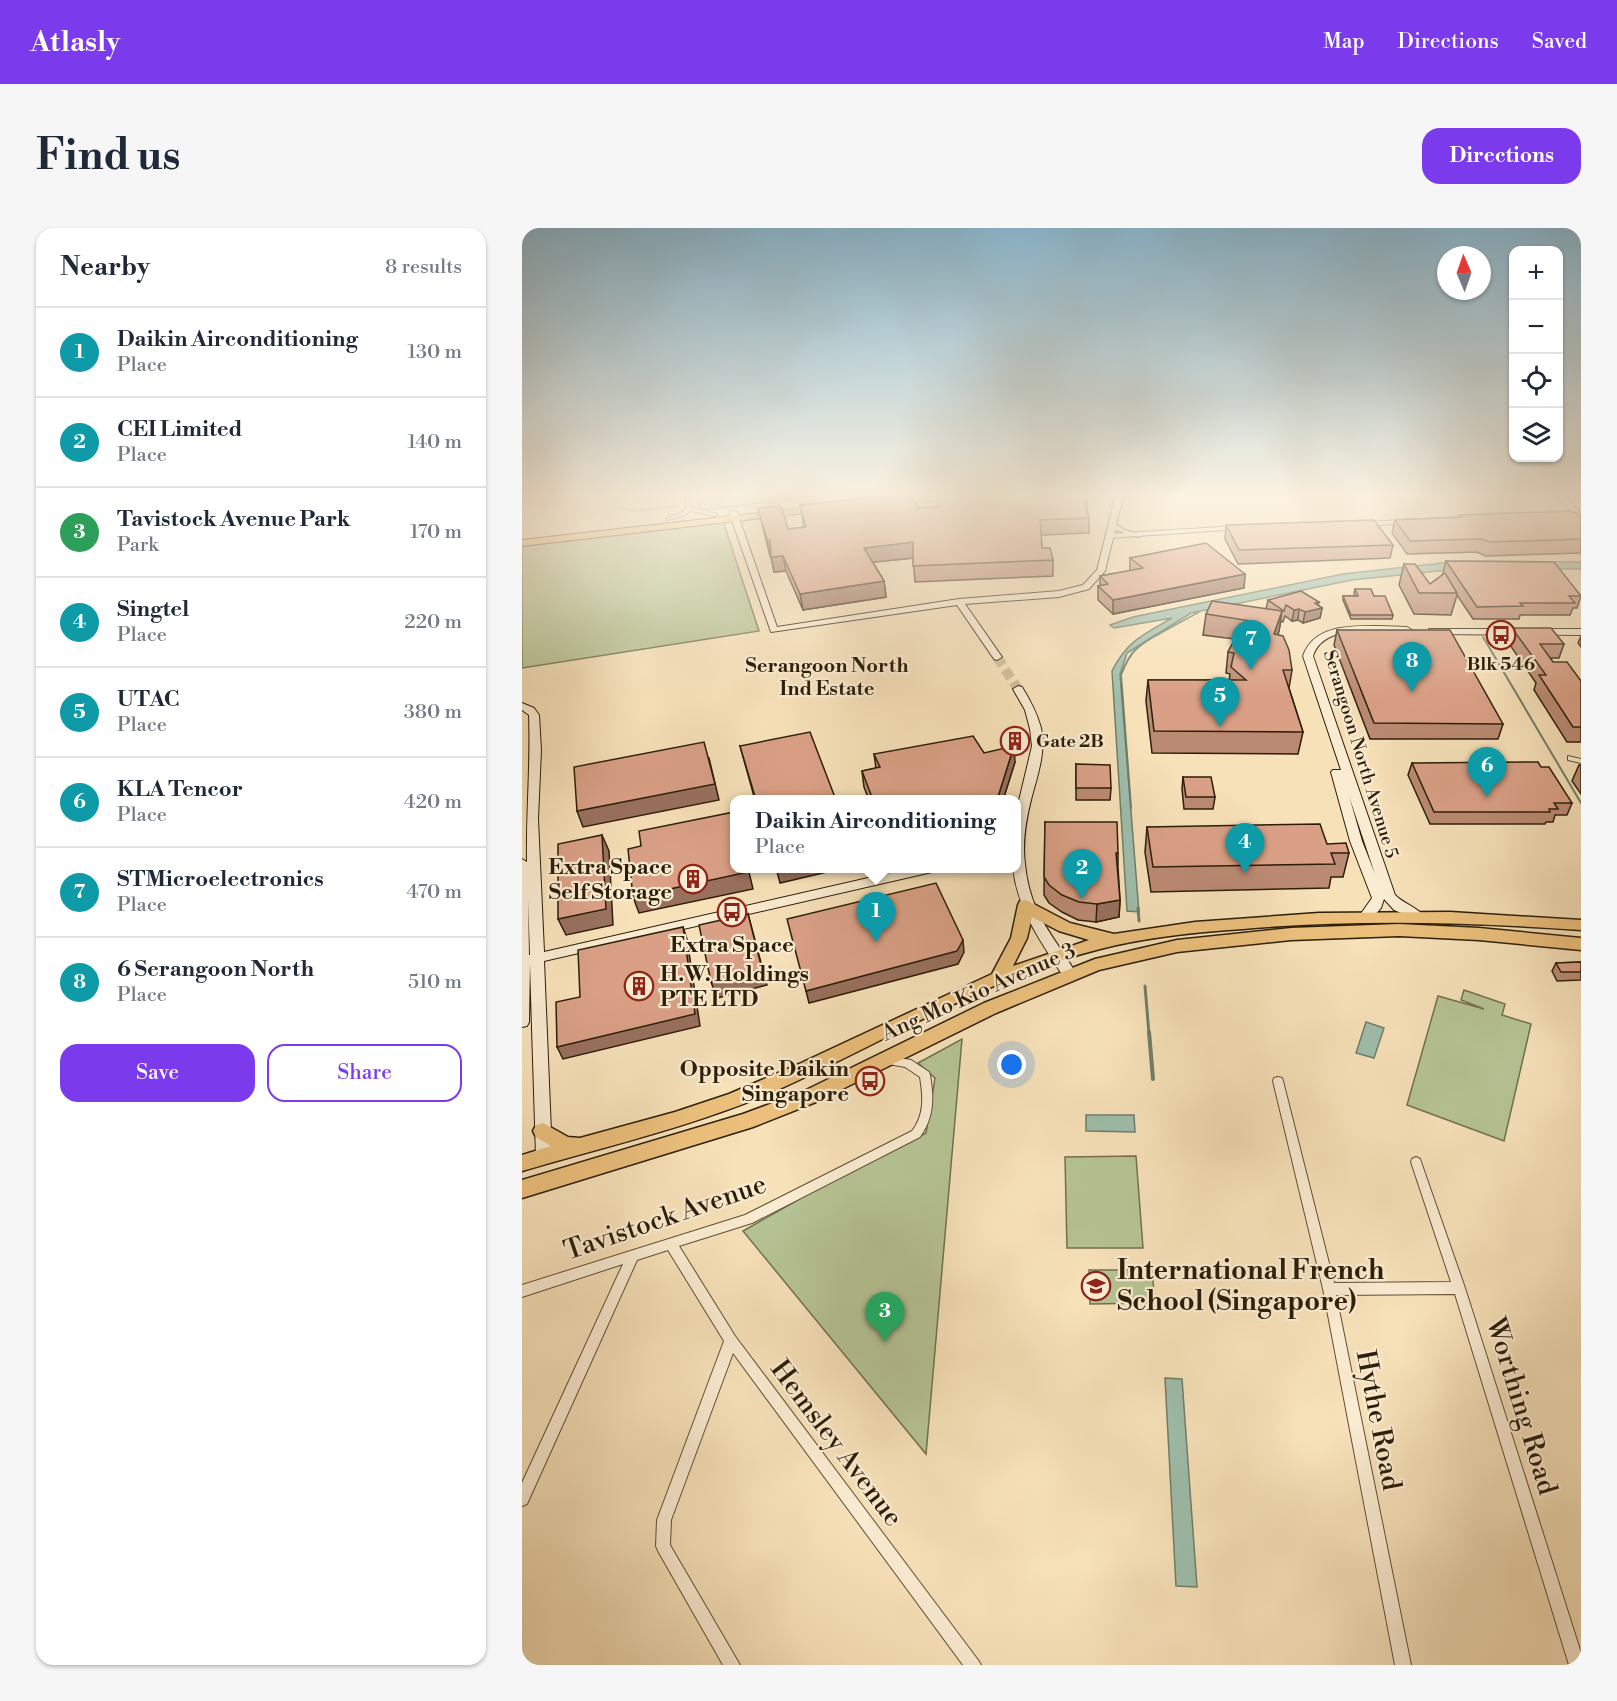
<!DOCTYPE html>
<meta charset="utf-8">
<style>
:root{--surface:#fff;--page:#f6f6f7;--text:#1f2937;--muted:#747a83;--line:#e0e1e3;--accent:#7c3aed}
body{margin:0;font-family:"Libre Bodoni",serif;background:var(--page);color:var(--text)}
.controls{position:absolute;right:18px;top:18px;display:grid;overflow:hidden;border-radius:12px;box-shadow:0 2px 4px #0004}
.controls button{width:54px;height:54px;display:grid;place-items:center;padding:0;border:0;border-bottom:2px solid var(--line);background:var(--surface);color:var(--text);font:30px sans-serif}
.compass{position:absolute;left:915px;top:18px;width:54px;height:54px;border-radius:50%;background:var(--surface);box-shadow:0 2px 4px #0004;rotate:358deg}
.you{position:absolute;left:490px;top:837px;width:21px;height:21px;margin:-15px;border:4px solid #fff;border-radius:50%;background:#1a73e8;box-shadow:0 0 0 9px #1a73e833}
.badge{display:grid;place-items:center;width:39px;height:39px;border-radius:50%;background:var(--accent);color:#fff;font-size:20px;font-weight:700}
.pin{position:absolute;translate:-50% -50px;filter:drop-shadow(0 2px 3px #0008)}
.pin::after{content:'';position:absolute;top:32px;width:21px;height:18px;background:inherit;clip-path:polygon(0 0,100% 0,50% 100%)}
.popup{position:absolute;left:208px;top:567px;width:291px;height:78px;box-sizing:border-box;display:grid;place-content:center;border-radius:12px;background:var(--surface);filter:drop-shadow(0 2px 4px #0005);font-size:20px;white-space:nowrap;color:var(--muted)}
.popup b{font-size:22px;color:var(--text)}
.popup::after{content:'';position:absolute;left:50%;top:100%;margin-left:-12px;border:12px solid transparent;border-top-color:var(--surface)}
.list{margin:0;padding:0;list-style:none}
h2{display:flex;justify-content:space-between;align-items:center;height:78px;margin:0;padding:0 24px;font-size:26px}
h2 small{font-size:20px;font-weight:400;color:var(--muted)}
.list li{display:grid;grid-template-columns:39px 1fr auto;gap:18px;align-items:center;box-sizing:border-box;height:90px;padding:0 24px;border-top:2px solid var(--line)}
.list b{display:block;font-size:22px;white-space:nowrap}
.list p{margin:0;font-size:20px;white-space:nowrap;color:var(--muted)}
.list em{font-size:20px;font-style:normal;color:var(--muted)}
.actions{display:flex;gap:12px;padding:18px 24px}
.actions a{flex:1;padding:14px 0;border:2px solid var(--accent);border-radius:18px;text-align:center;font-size:21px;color:var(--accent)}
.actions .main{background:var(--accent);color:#fff}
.icon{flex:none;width:33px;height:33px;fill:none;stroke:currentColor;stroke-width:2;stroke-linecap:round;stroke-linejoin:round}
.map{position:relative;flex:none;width:1059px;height:1437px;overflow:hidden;border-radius:18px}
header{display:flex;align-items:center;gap:36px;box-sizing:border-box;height:84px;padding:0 30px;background:var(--accent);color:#fff}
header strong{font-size:28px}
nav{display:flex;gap:33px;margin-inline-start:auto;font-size:21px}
.intro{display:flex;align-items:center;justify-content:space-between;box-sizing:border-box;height:144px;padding:0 36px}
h1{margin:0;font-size:42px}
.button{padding:15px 27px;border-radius:18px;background:var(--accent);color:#fff;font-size:21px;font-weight:700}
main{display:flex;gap:36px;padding:0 36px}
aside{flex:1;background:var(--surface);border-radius:18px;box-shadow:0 2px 4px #0004}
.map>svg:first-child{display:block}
.green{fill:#b6c495;stroke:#71714e;stroke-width:1.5}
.water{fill:#9ebeac;stroke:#707e6a;stroke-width:1.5}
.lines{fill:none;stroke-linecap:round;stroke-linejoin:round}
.stream-far3{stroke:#707e6a;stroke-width:1.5}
.stream-far2{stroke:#707e6a;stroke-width:2}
.stream-far1{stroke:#707e6a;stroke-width:3}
.stream{stroke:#707e6a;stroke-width:4}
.secondary-tunnel{stroke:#ceba96;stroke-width:10;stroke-dasharray:10 5;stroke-linecap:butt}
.street-casing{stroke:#5f4f34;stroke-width:2}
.secondary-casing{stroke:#2c1e08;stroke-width:2}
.primary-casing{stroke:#2c1e08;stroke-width:2}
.highway-casing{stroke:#2c1e08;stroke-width:3}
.street{fill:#faecd2;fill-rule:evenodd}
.secondary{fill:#faecd2;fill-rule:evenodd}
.primary{fill:#ecc07c;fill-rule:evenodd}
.highway{fill:#ecc07c;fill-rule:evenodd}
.wall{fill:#bb8a73;stroke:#2c1e08;stroke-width:1.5}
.shaded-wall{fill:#99705e;stroke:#2c1e08;stroke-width:1.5}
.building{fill:#daa086;stroke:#2c1e08;stroke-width:1.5}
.labels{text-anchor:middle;stroke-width:4.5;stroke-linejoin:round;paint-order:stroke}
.far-poi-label{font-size:18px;font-weight:bold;fill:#2c1e08;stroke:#faecd2}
.far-street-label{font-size:18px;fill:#2c1e08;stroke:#faecd2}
.far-neighbourhood-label{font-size:20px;font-weight:bold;fill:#2c1e08;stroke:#faecd2}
.poi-label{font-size:22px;font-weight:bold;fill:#2c1e08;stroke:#faecd2;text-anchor:end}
.street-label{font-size:22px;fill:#2c1e08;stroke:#faecd2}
.near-street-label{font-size:27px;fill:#2c1e08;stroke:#faecd2}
.near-poi-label{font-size:27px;font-weight:bold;fill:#2c1e08;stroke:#faecd2;text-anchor:start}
</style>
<header>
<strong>Atlasly</strong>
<nav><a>Map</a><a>Directions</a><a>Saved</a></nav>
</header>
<div class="intro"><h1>Find us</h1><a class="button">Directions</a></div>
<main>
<aside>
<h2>Nearby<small>8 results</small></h2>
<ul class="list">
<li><span class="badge" style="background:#0f9aa8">1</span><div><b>Daikin Airconditioning</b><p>Place</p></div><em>130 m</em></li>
<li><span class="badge" style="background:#0f9aa8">2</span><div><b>CEI Limited</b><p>Place</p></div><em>140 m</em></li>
<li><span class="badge" style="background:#2e9e5b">3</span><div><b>Tavistock Avenue Park</b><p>Park</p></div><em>170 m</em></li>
<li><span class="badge" style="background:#0f9aa8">4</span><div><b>Singtel</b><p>Place</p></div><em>220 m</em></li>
<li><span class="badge" style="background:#0f9aa8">5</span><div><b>UTAC</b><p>Place</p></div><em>380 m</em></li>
<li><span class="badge" style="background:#0f9aa8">6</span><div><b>KLA Tencor</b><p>Place</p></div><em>420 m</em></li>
<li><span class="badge" style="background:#0f9aa8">7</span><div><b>STMicroelectronics</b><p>Place</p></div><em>470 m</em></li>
<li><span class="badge" style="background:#0f9aa8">8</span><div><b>6 Serangoon North</b><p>Place</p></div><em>510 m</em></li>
</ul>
<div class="actions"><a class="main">Save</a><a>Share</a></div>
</aside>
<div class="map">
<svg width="1059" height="1437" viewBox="0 0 1059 1437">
<rect width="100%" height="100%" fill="#f7e1b9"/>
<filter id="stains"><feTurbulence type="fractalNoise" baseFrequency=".00333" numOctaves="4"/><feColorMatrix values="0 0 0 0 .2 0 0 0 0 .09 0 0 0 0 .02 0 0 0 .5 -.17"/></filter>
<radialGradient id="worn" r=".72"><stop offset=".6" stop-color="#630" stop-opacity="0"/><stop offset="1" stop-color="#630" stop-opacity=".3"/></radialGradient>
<!-- green -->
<g class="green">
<path d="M174 266H315L181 282 178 281Z"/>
<path d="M201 293 237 403 0 440V318Z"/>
<path d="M942 762 983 776 980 787 1009 796 982 913 885 877 916 768 962 781 939 772Z"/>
<path d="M440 811 404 1226 221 1003 281 969 404 905 413 850 396 835Z"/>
<path d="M614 928 621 1020H545L543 929Z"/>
<path d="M567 1042H630L633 1075 568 1076Z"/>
</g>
<!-- water -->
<g class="water">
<path d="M938 333 1059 334V341L945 340 830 352 669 385 605 425 598 446 617 684 605 683 590 443C605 413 622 406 650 390L592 400 588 397 611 389 821 346Z"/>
<path d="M844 794 862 800 852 830 834 825Z"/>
<path d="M564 887H612L613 904 564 903Z"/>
<path d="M643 1150 660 1151 675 1359 654 1358Z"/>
</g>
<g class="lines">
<!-- stream-far3 -->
<g class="stream-far3">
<path d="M101 280 111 283 157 278"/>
<path d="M635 407 677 384"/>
</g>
<!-- stream-far2 -->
<g class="stream-far2">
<path d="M961 409 1059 575"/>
<path d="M609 580 599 447C608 423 616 417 638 405"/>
</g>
<!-- stream-far1 -->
<g class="stream-far1">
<path d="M616 680 617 693"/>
<path d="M623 758 627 806"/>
</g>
<!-- stream -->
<path class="stream" d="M627 804 631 851"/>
<!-- secondary-tunnel -->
<path class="secondary-tunnel" d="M475 429 496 461"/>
<!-- street casing -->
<g class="street-casing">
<g id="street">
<path d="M164 266H168L170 280 196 286 193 288 169 283 161 288 145 292V290L157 286 165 280Z"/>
<path d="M883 292 885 293V295L843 298 840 296 843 294Z"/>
<path d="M715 298 717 299V301L587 310 584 308 587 306Z"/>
<path d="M1046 528 1059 531V535L1046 532Z"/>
<path d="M365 828 389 832 407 844 408 847C412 870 412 890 398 909L230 995 157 1018 213 1108 456 1432 459 1437H441L211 1125 149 1292 148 1317 218 1437H201L136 1323 134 1318 135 1292 202 1113 146 1022 115 1032 5 1276 0 1278V1255L101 1036 0 1069V1057L223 987 390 903C403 886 401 868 398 849L383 839 361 835 360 832 361 829Z"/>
<path d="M756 849 760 850 761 853 812 1055 929 1054 889 934 890 931 894 929 898 931 943 1060 1059 1425V1437H1047L933 1066 814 1067 889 1437H873L801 1061 751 853 752 850Z"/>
</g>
</g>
<!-- secondary casing -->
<g class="secondary-casing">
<g id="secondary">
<path d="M594 266H602L594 296 603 302 620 307 616 309 593 302 583 343 567 361 537 369 443 376 480 429 475 432 472 431 435 377 249 404 207 284 211 282 215 284 255 399 437 371 537 363 561 357 575 342Z"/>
<path d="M1033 266H1041L1059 286V293Z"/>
<path d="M859 398 885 399 890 402 885 405C857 404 802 394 791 428L873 667C881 675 894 679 901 687L894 691 872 682 862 671 859 680 850 690H840L838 687 850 670 828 613 809 544 811 542H819L781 428C792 396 830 398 859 398ZM827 568 853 646 840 613Z"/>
<path d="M907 401H1059V407L910 406 907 405Z"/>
<path d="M496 458 500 459C508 472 515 485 519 500 524 523 516 546 510 568 504 591 500 613 503 636 508 687 531 706 555 747L548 752 543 751C520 715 496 684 491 640H495V581L510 518 508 501 503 482 491 461Z"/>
<path d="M0 475 12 480 17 487 19 522 16 591 22 724 390 640H416L410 644 22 733 30 928 28 933 22 935 16 933 14 928 8 736 7 794 5 798 0 799V631L5 634C4 585 9 536 7 487L0 482ZM6 671 8 727H7Z"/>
</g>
</g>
<!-- primary casing -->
<g class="primary-casing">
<g id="primary">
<path d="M434 267 438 269 437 271 371 276 367 274 371 272Z"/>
<path d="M297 278 301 281 300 283 0 318V312Z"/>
</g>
</g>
<!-- highway casing -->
<g class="highway-casing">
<g id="highway">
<path d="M504 672 548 695 592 706 673 694 797 685 928 684 1059 692V702C946 694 834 691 721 701 673 704 625 709 578 721 464 750 361 815 253 863 172 898 85 918 0 943V927L29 918 14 909 11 903 14 897 21 895 46 909 58 910 153 884 207 866 277 836 470 746 489 710 496 677 498 673ZM510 689 537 703 567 712 491 738 505 710Z"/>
<path d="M877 696 957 700 1059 710V722L957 712 877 708 769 712 655 724 577 742 474 785 294 874 231 899 0 970V952L221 886 280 864 462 775 573 731 655 712 769 700Z"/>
</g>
</g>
<!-- street -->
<use href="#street" class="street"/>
<!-- secondary -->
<use href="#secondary" class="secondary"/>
<!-- primary -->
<use href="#primary" class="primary"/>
<!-- highway -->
<use href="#highway" class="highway"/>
</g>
<!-- wall -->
<g class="wall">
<path d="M565 274V282L567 290V305L519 307 520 320 531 332V348L393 354 391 330 351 334 362 353 364 369 281 382 264 343 252 344 249 328H248L236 280 266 301 282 299 278 277 396 280Z"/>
<path d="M937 287 1059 289V325L964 328 955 324 885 326 870 305 873 292 936 289Z"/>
<path d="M704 297 871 317 868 330 716 336 703 311Z"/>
<path d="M608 330 723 346 722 360 591 386 576 372V358L578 357V348L608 343Z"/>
<path d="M924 333 1059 367V368L1055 380H1051L1048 387H998L997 391H951L935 367 929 387 892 386 877 357 882 336 908 356 921 346V345Z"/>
<path d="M833 361 852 368 871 387 870 391H829L821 372V368H833L832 365Z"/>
<path d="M746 372 796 377 800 380 798 390 781 395 776 392 770 393 763 388 761 394 759 393 756 407 770 442 767 460 781 504 776 526 630 525 624 473 626 452H707L708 446 704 445 706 424 713 411 681 407 684 386 744 381Z"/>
<path d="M990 400 1042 416 1037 430H1028L1031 434 1059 453V514H1045L1012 462 1014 455 986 414Z"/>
<path d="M815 402 981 496 976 511H848L812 417Z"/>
<path d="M1059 408V419L1056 415Z"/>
<path d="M218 518 314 572H233Z"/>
<path d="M462 525 493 534 481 572H347L342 559 340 543 354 540 352 526Z"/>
<path d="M890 535 1050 575 1045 587H1033L1031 594H1024L1023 596H908L886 547Z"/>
<path d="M554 536 589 560 588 572H554Z"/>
<path d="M1057 537H1059V566L1050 553Z"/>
<path d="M661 549 693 569 691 581H662L660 561Z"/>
<path d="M523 594 596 625V639L598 672 597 689 574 694 556 692 540 684 527 675 522 667Z"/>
<path d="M625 599 805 616 827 625 821 649H809L807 660 629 664 623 624Z"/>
<path d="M1059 734V752L1035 753 1030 743 1034 735Z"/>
</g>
<!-- shaded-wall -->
<g class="shaded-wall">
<path d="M245 312H248L251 327 248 328Z"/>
<path d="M391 314 392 330 344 335 342 320Z"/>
<path d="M261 328 264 343 252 344 249 329Z"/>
<path d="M723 346 722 360 591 386V372Z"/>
<path d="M362 353 364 369 281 382 278 366Z"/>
<path d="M797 374 795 381 800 380 798 390 781 395 783 384 793 375Z"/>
<path d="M777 381 776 392 770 393 772 382Z"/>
<path d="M760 383 757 403 748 427 752 406Z"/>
<path d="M492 518 493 534 481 572H475Z"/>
<path d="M187 530 197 572 61 599 55 583Z"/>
<path d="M80 607 87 623 91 697 44 707 36 691Z"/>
<path d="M226 640 231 661 117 685 111 669Z"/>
<path d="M254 640H322L258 655Z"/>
<path d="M598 672 597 689 574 694 575 676Z"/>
<path d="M226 686 245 757 195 770 189 754Z"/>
<path d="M161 699 165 711 178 798 41 831 35 819Z"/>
<path d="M441 712 442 724 436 736 287 775 284 763Z"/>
</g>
<!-- building -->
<g class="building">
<path d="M387 266 396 280 416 279V266H563L565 274H562L567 290 518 292 520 320H528L531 332 391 338V314L342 320 362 353 278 366 261 328 249 329 248 312H245L236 280 259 278 266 301 284 299 278 277Z"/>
<path d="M1048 283 1054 285 1059 289V311L968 314 959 311 888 313 873 292 940 289 937 287Z"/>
<path d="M852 292 871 317 717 322 704 297Z"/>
<path d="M684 315 723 346 591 372 576 358 586 356 578 348 621 340 608 330Z"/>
<path d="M924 333 1032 334 1059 368H1047L1053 375H998L1001 378 955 379Z"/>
<path d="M882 336H893L908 356 923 345 935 365H897Z"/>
<path d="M833 361H849L852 368H863L871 387H829L821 368H836Z"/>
<path d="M779 363 797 374 793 375 800 380 783 384 777 381 772 382 764 377 762 383 746 372Z"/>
<path d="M690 373 760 383 752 406 761 408 767 422 770 442H761L781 504 632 503 626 452H724L709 439 712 425 706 424 713 411 719 412 729 393 684 386Z"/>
<path d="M990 400H1029L1042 416H1018L1031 434H1045L1059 453V499H1051L1017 447H1024Z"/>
<path d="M815 402H928L981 496 852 495Z"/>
<path d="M288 504 314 572H234L218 518Z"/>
<path d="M451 508 462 525 492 518 475 572H351L340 543 358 539 352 526Z"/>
<path d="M182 514 193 556 55 583 52 539Z"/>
<path d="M1016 534 1019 539H1027L1050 575H1032L1036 581H1027L1028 584H912L890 535Z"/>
<path d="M554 536 588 537 589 560H554Z"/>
<path d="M661 549H689L693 569H664Z"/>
<path d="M212 584 213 640H225L226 644 111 669 106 621 119 618 117 603Z"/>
<path d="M523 594H595L596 625H594L598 672 575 676 557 674 540 667 527 657 522 649Z"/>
<path d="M798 596 805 616 824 615 827 625H809L813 636 631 639 625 599Z"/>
<path d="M80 607 84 681 36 691V616Z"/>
<path d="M414 655 441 712 435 723 284 763 265 691Z"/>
<path d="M226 686 240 741 189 754 177 697Z"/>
<path d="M161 699 173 786 35 819 34 774 58 769 56 722Z"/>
<path d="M1059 734V744H1039L1034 735Z"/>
</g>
<!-- sky -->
<linearGradient id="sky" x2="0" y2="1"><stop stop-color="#8ab8d0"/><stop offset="0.57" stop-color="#fbf2e0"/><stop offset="1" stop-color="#fbf2e0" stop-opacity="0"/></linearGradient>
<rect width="1059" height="467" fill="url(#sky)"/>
<!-- icons -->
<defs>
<g id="bus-ring" transform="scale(1.5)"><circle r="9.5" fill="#faecd2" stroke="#8f2418" stroke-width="1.5"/><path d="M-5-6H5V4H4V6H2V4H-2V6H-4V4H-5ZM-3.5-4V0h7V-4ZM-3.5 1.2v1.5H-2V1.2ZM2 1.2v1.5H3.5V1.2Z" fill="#8f2418"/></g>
<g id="building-ring" transform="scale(1.5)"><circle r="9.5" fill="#faecd2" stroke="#8f2418" stroke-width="1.5"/><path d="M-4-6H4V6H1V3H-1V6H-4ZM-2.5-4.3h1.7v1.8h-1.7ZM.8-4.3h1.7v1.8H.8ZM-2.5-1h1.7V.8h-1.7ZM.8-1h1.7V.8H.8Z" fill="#8f2418"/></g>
<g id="school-ring" transform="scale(1.5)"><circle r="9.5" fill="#faecd2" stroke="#8f2418" stroke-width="1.5"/><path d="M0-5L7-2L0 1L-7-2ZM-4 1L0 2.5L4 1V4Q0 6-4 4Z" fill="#8f2418"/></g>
</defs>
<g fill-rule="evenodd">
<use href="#bus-ring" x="979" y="407"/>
<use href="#building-ring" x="493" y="513"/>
<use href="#building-ring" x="171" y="651"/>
<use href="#bus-ring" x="210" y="684"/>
<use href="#building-ring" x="117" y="758"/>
<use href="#bus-ring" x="348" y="853"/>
<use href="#school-ring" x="574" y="1058"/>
</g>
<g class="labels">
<!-- far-poi labels -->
<g class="far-poi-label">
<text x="979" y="442">Blk 546</text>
<text x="514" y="519" text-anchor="start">Gate 2B</text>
</g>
<!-- far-street labels -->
<g class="far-street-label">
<text transform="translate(839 526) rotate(73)" y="6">Serangoon North Avenue 5</text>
</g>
<!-- far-neighbourhood labels -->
<g class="far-neighbourhood-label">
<text x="305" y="444">Serangoon North<tspan x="305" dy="23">Ind Estate</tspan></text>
</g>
<!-- poi labels -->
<g class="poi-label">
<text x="150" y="646">Extra Space<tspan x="150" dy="25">Self Storage</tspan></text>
<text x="210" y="724" text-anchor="middle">Extra Space</text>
<text x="138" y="753" text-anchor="start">H.W. Holdings<tspan x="138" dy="25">PTE LTD</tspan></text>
<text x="327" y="848">Opposite Daikin<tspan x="327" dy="25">Singapore</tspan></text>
</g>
<!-- street labels -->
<g class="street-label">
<text transform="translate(456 763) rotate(-24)" y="8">Ang Mo Kio Avenue 3</text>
</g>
<!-- near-street labels -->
<g class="near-street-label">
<text transform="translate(143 989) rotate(-19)" y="9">Tavistock Avenue</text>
<text transform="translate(1000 1178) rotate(73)" y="9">Worthing Road</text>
<text transform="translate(857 1192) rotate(79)" y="9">Hythe Road</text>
<text transform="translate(315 1215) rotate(53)" y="9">Hemsley Avenue</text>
</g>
<!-- near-poi labels -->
<g class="near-poi-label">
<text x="595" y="1051">International French<tspan x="595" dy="31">School (Singapore)</tspan></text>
</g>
</g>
<rect width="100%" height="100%" filter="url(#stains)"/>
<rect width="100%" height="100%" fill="url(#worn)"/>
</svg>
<div class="controls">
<button>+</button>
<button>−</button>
<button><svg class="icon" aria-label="locate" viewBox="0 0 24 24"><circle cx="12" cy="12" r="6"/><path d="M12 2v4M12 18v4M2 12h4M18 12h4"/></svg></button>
<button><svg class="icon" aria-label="layers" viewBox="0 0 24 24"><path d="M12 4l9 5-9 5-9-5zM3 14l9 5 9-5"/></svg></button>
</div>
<svg class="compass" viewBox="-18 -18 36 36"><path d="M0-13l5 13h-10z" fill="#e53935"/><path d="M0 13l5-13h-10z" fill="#747a83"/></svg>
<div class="you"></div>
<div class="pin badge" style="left:354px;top:714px;background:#0f9aa8">1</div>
<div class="popup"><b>Daikin Airconditioning</b>Place</div>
<div class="pin badge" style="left:560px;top:671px;background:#0f9aa8">2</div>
<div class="pin badge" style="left:363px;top:1114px;background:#2e9e5b">3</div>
<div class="pin badge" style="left:723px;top:645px;background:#0f9aa8">4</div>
<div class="pin badge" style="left:698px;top:499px;background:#0f9aa8">5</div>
<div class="pin badge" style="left:965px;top:569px;background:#0f9aa8">6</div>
<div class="pin badge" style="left:729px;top:442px;background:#0f9aa8">7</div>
<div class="pin badge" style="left:890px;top:464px;background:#0f9aa8">8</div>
</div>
</main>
